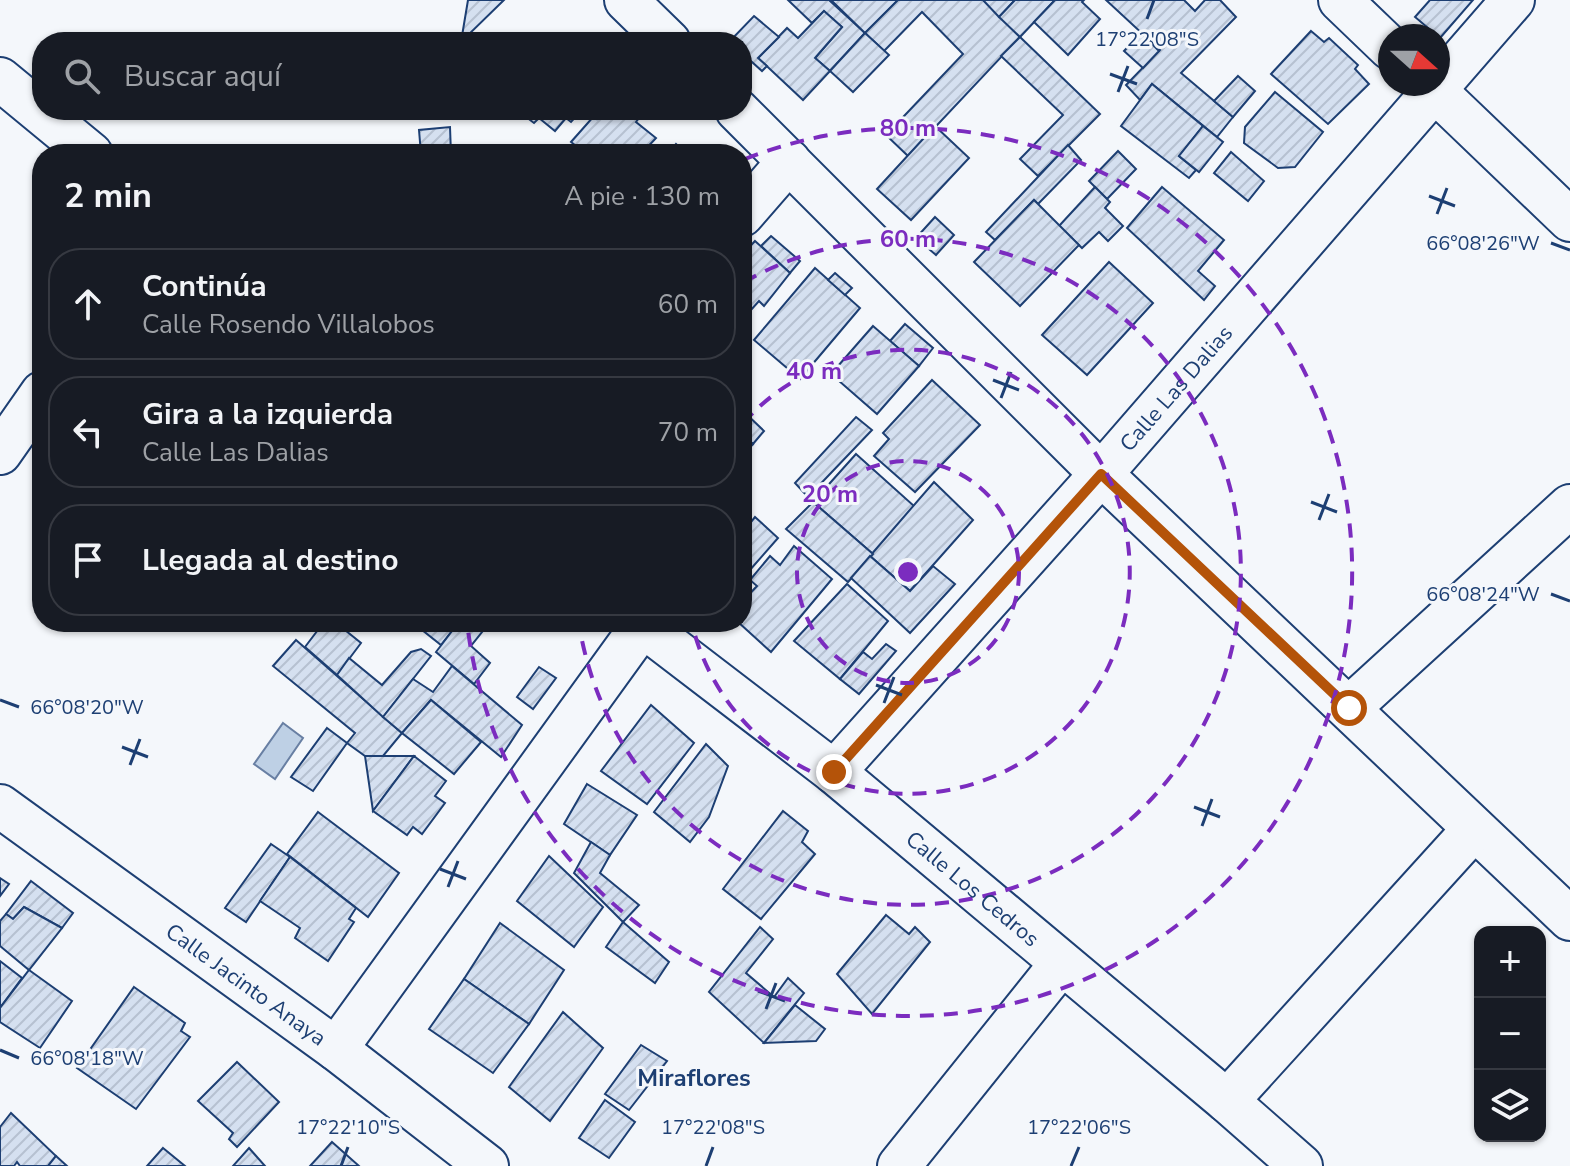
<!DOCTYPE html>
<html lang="es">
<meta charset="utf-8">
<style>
:root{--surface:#171b24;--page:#20242c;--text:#f1f3f6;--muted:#9ea1a6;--line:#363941}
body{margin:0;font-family:"Nunito Sans",sans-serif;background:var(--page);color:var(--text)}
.controls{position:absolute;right:24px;bottom:24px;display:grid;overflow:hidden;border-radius:16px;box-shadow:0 2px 6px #0004}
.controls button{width:72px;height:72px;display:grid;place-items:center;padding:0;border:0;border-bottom:2px solid var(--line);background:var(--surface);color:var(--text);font:40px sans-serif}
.compass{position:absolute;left:1378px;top:24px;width:72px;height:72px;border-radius:50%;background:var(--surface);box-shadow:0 2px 6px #0004;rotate:111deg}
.stop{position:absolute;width:24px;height:24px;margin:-18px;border:6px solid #b45309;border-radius:50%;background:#fff}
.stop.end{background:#b45309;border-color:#fff;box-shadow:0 2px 8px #0008}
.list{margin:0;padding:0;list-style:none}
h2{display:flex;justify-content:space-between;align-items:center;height:104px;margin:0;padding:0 32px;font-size:34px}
h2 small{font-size:26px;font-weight:400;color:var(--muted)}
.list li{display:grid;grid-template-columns:52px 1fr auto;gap:24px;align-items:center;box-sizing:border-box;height:112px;margin:0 16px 16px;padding:0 16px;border:2px solid var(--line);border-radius:32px}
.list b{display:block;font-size:30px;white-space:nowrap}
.list p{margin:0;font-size:26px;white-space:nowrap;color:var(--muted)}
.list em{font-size:26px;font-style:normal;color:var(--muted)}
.icon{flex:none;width:44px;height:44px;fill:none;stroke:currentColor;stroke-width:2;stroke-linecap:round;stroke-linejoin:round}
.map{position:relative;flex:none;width:1570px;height:1166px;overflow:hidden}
.search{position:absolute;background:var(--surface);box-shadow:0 2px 6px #0004;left:32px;top:32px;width:720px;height:88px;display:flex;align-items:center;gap:20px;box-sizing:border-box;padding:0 28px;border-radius:32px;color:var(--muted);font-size:30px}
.panel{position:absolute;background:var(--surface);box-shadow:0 2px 6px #0004;left:32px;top:144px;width:720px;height:488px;border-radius:32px}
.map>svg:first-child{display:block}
.water{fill:#bed0e5;stroke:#687fa3;stroke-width:2}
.building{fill:url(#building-hatch);stroke:#1d3f73;stroke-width:2}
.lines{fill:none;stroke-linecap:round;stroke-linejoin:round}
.minor-casing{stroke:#1d3f73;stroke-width:46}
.minor{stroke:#f4f7fb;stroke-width:42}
.route{stroke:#b45309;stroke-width:10}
.ticks{fill:none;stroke:#1d3f73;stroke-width:3}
.ring{fill:none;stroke:#7b2cbf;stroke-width:4;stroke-dasharray:14 10}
.labels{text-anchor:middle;stroke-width:6;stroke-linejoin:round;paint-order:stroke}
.street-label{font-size:22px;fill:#1d3f73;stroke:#f4f7fb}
.neighbourhood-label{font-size:24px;font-weight:bold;fill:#1d3f73;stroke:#f4f7fb}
.ticks-label{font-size:20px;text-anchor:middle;fill:#1d3f73;stroke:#f4f7fb;stroke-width:6;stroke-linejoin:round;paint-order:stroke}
.centre{fill:#7b2cbf;stroke:#f4f7fb;stroke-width:4}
.ring-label{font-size:24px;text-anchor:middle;font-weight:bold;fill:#7b2cbf;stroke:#f4f7fb;stroke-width:6;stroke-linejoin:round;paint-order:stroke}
</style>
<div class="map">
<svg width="1570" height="1166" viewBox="0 0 1570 1166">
<defs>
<pattern id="building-hatch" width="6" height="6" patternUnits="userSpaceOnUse" patternTransform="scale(2)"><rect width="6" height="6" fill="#d5e0f0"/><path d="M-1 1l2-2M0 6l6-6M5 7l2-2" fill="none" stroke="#b6c1d1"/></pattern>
</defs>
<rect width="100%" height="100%" fill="#f4f7fb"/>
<!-- water -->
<path class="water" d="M283 723 303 738 275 779 254 764Z"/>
<!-- building -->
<g class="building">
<path d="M468 0H504L461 42Z"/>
<path d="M788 0H829L865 33 830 71 815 58 842 27 824 11 812 23Z"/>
<path d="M831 0H898L865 33Z"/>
<path d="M898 0H983L1020 37 908 156 886 135 963 54 922 12 884 51 865 33Z"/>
<path d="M983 0H1015L999 17Z"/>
<path d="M1015 0H1055L1020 37 999 17Z"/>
<path d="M1055 0H1084L1082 2 1100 19 1068 55 1034 22Z"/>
<path d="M1106 0H1184L1195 11 1205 0H1220L1236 17 1181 73 1233 117 1217 137 1152 84 1140 100 1126 85 1160 50Z"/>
<path d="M1430 0H1473L1440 38 1415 17Z"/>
<path d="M824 11 842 27 815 58 830 71 803 100 758 58 787 28 798 38Z"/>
<path d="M754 16 779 37 758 58 767 66 762 71 742 53V42H729Z"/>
<path d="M1311 31 1324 42 1329 38 1358 65 1355 69 1369 84 1328 124 1271 74Z"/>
<path d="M865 33 889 55 853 92 830 71Z"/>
<path d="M1141 33 1159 51 1143 68 1124 51Z"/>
<path d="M1020 37 1100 114 1038 176 1020 159 1063 115 1001 56Z"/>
<path d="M1238 76 1255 91 1233 117 1214 101Z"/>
<path d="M1152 84 1203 126 1179 156 1196 170 1189 178 1121 126Z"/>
<path d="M1275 92 1323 132 1295 167 1278 168 1244 143 1245 127Z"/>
<path d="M517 110H582L571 122 566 118 555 131 539 118 534 123Z"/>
<path d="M605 110H639L643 113 636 122 656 138 641 154H570L576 146 571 142 594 116 597 119Z"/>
<path d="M935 126 969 158 911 220 877 189Z"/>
<path d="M1203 126 1223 142 1199 172 1179 156Z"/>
<path d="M450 127 451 154H421L419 130Z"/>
<path d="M676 144 687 154H668Z"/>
<path d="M1068 145 1081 160 1038 204 1034 200 995 240 986 232Z"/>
<path d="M1118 151 1136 169 1107 199 1089 181Z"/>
<path d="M1231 152 1264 181 1248 201 1214 173Z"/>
<path d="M1095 187 1110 202 1105 208 1123 226 1108 241 1099 232 1082 248 1059 226Z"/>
<path d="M1162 187 1224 240 1198 271 1215 286 1204 300 1127 228Z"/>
<path d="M1034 200 1079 245 1020 306 974 262Z"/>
<path d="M935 217 954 235 936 255 916 238Z"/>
<path d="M771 236 800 261 790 273 761 246Z"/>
<path d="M755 241 790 273 764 306 759 301 742 320V255Z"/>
<path d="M1109 262 1153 303 1087 375 1042 335Z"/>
<path d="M815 268 860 308 800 379 754 340Z"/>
<path d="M835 273 852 288 845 295 828 280Z"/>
<path d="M905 324 933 348 919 366 890 341Z"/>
<path d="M873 326 919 366 877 414 831 374Z"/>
<path d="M932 380 980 425 915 492 874 456 889 439 883 433Z"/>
<path d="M742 410 764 431 753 444 742 434Z"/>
<path d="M856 417 872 430 808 497 795 483Z"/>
<path d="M742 434 753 444 742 457Z"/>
<path d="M856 454 914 506 873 554 813 502Z"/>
<path d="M934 482 973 520 910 591 870 556Z"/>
<path d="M813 502 873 554 848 582 786 529Z"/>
<path d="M755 517 778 538 742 579V533Z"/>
<path d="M794 546 832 579 771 652 738 622H742V602L757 586 750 580 770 556 780 565Z"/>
<path d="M870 556 910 591 933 566 955 584 910 633 851 578Z"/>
<path d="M847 584 888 621 840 679 794 641Z"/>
<path d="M324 622H335L361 643 337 675 305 647Z"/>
<path d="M412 622H459L441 645Z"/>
<path d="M459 622H490L471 646 490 663 474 684 436 652Z"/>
<path d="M296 640 402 733 383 756H365L347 743 355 733 273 666Z"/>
<path d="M886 644 896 651 859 694 840 679 863 652 872 659Z"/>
<path d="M421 649 431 656 383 717 337 675 349 658 382 685 411 652Z"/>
<path d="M452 666 522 725 501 757 431 700 402 733 383 717 413 679 433 692Z"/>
<path d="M539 667 556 678 533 709 517 697Z"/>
<path d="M431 700 481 742 454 774 402 733Z"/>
<path d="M651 705 694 743 647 804 601 771Z"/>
<path d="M327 728 347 743 313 791 291 777Z"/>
<path d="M706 744 728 766 709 817 690 842 654 812Z"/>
<path d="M365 756H414L373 811Z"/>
<path d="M414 756 446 781 435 796 445 803 422 834 413 827 407 835 373 811Z"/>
<path d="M587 784 637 815 610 855 564 824Z"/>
<path d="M783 811 808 831 802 842 815 854 761 919 723 889Z"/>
<path d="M318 812 399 873 368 917 287 854Z"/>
<path d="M591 842 610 855 600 873 639 905 623 922 574 873Z"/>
<path d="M271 844 290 857 246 922 225 908Z"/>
<path d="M549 856 603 907 574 947 517 901Z"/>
<path d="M290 857 356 908 349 919 354 922 328 961 295 938 300 928 260 901Z"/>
<path d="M0 878 9 884 0 896Z"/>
<path d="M31 881 73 913 62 928 24 907 13 919 6 914Z"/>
<path d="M24 907 62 928 29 970 0 946V921L6 914 13 919Z"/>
<path d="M886 915 909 934 915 927 930 942 872 1014 837 974Z"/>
<path d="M623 922 669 962 655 983 606 947Z"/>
<path d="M500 923 564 970 529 1024 464 979Z"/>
<path d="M760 927 773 939 746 973 774 997 788 978 804 993 764 1043 709 992Z"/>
<path d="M0 961 22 978 0 1008Z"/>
<path d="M29 970 72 1001 40 1048 0 1022V1008Z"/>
<path d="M464 979 529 1024 493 1073 429 1029Z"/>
<path d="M134 987 185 1023 181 1031 190 1037 136 1109 77 1068Z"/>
<path d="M795 1005 825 1029 816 1041 764 1043Z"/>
<path d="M563 1012 603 1048 550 1121 509 1087Z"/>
<path d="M641 1045 667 1061 629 1110 605 1094Z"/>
<path d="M237 1062 279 1102 237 1147 229 1139 233 1133 198 1101Z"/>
<path d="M605 1100 635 1122 609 1158 579 1138Z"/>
<path d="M11 1113 56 1156 48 1166H20L17 1162 14 1166H0V1127Z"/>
<path d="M332 1142 359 1166H310Z"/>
<path d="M163 1148 185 1166H147Z"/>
<path d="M249 1148 265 1166H233Z"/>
<path d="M56 1156 67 1166H48Z"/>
</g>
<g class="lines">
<!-- minor casing -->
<g class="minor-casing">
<g id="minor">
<path d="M626 0 669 42"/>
<path d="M1340 0 1390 48"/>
<path d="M0 79 91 154"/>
<path d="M1428 84 1570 220"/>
<path d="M737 110 1101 474 1570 919"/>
<path d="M742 215 789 161"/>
<path d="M0 453 42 393"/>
<path id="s1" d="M638 622 834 772 1227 1101 1301 1166"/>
<path d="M1349 708 1570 506"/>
<path id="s2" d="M834 772 1101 474 1513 0"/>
<path id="s3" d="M0 806 336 1049 487 1166"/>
<path d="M336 1049 642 626"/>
<path d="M1227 1101 1474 829"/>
<path d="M899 1166 1061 964"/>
</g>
</g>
<!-- minor -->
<use href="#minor" class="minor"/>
</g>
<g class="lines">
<!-- route -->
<path class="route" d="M834 772 1101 474 1349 708"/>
</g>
<!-- ticks -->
<path class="ticks" d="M1147 19 1154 0M1110 74 1137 84M1118 92 1128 66M1429 196 1455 206M1437 214 1447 188M1551 243 1570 250M993 380 1019 390M1001 398 1011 372M1311 502 1337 512M1319 520 1329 494M1551 594 1570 601M876 685 902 695M0 700 19 707M884 703 894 677M122 747 148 757M130 765 140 739M1194 807 1220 817M1202 826 1212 799M440 869 466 879M448 887 458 861M758 991 785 1001M766 1009 776 983M0 1050 19 1058M341 1166 348 1147M706 1166 713 1147M1071 1166 1079 1147"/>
<!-- distance rings -->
<g class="ring">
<circle cx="908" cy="572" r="111"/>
<path d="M743 423A222 222 0 1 1 692 624"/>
<path d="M744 282A333 333 0 1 1 579 624"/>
<path d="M745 159A444 444 0 1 1 467 622"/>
</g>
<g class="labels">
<!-- street labels -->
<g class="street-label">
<text dy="8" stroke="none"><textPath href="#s2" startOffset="514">Calle Las Dalias</textPath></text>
<text dy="8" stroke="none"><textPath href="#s1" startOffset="428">Calle Los Cedros</textPath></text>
<text dy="8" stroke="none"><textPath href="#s3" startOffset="304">Calle Jacinto Anaya</textPath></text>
</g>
<!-- neighbourhood labels -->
<g class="neighbourhood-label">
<text x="694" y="1086">Miraflores</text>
</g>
</g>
<g class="ticks-label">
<text x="1147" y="46">17°22'08"S</text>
<text x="1483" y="250">66°08'26"W</text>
<text x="1483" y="601">66°08'24"W</text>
<text x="87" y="714">66°08'20"W</text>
<text x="87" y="1065">66°08'18"W</text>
<text x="348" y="1134">17°22'10"S</text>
<text x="713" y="1134">17°22'08"S</text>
<text x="1079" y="1134">17°22'06"S</text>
</g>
<circle cx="908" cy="572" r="12" class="centre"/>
<g class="ring-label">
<text x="908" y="136">80 m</text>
<text x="908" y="247">60 m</text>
<text x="814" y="379">40 m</text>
<text x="830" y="502">20 m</text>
</g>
</svg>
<div class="controls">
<button>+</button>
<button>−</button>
<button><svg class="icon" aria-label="layers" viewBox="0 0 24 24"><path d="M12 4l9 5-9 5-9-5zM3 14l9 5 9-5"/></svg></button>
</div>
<svg class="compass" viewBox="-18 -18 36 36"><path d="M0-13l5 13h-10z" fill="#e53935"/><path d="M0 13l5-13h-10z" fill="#9ea1a6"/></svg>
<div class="stop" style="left:1349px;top:708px"></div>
<div class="stop end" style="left:834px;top:772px"></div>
<div class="search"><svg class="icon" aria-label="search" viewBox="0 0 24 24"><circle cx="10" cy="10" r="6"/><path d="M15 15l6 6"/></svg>Buscar aquí</div>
<section class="panel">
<h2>2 min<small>A pie · 130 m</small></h2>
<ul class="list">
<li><svg class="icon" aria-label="ahead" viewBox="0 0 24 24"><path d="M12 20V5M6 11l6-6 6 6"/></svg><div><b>Continúa</b><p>Calle Rosendo Villalobos</p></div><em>60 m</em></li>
<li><svg class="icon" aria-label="left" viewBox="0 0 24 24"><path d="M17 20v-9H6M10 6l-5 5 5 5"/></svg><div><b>Gira a la izquierda</b><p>Calle Las Dalias</p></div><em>70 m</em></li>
<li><svg class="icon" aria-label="arrive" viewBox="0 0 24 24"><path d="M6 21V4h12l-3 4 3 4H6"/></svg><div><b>Llegada al destino</b></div></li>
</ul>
</section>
</div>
